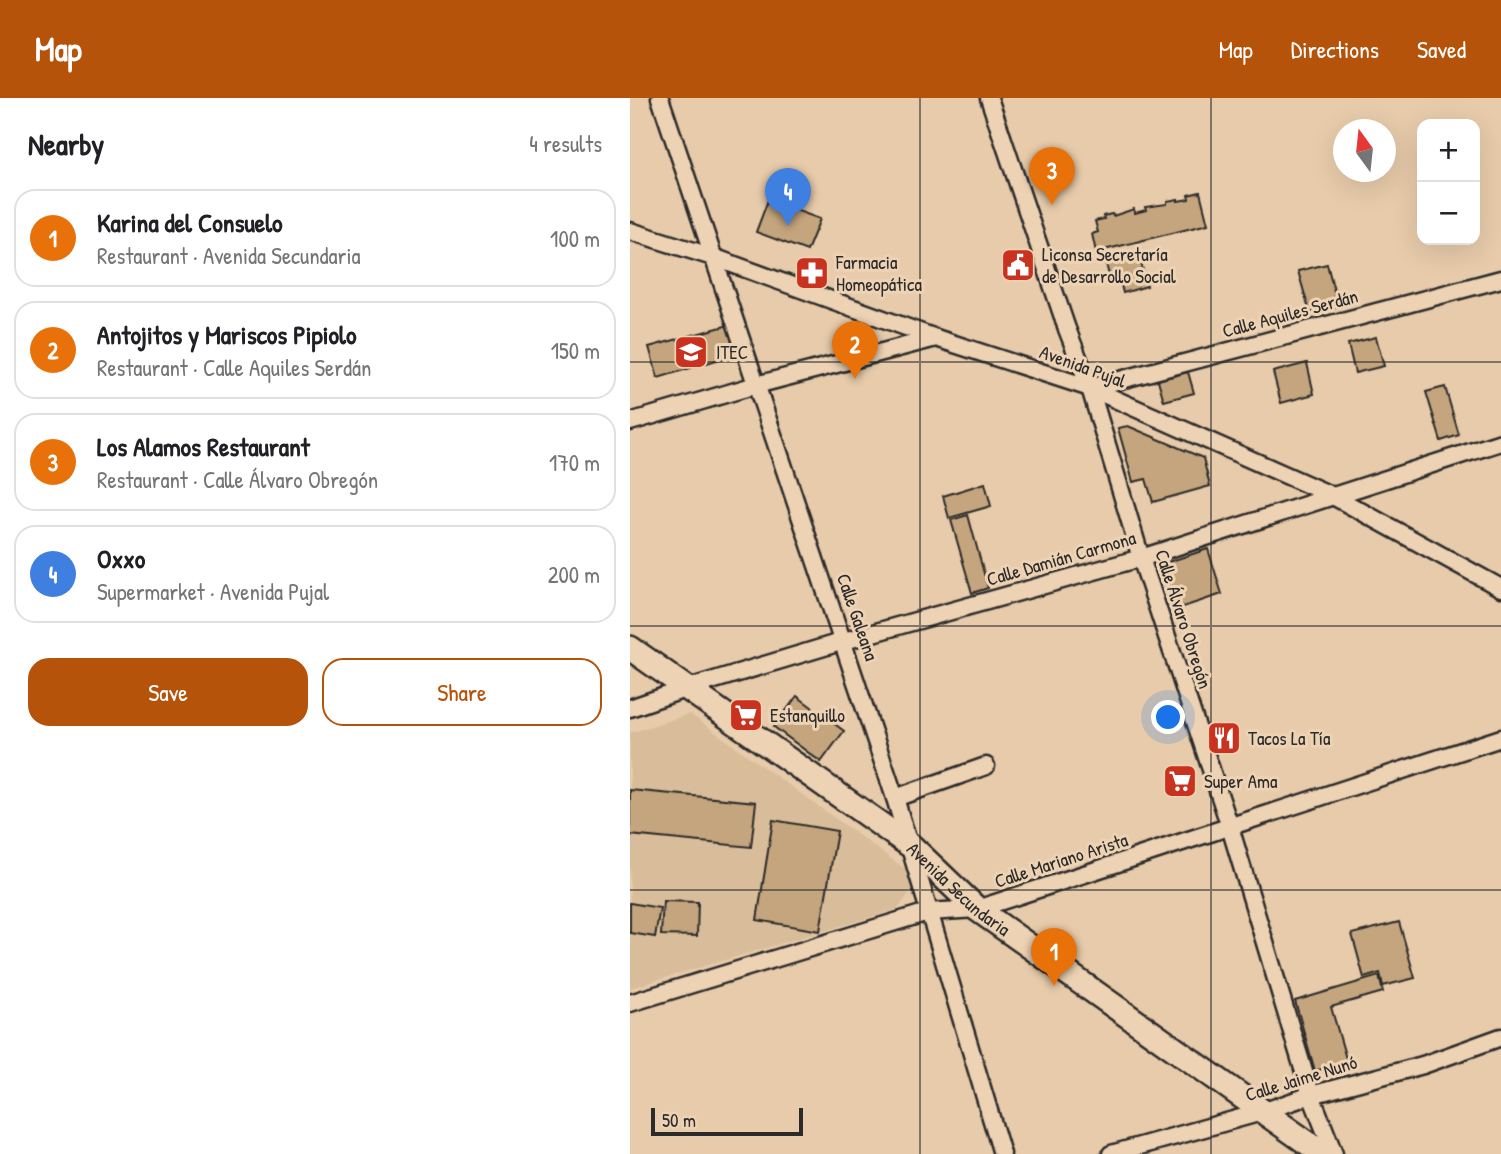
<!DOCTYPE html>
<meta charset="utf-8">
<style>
:root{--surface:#fff;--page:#f6f6f6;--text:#202124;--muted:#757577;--line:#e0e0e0;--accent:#b45309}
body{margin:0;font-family:"Patrick Hand",sans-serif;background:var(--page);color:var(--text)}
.controls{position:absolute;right:21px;top:21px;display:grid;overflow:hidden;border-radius:14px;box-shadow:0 7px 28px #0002}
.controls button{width:63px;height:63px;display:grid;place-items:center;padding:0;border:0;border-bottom:2px solid var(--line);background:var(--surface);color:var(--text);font:35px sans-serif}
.compass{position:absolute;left:703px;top:21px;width:63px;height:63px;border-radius:50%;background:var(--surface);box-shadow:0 7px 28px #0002;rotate:345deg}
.scale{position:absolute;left:21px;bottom:18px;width:152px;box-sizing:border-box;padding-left:7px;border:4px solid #2b2b2b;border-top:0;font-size:19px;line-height:24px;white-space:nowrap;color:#2b2b2b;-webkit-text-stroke:5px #edd2b4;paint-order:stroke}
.you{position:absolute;left:539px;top:620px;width:24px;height:24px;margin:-18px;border:5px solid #fff;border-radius:50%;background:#1a73e8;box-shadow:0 0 0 10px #1a73e833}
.badge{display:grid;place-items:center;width:46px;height:46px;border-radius:50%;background:var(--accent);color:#fff;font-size:23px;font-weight:700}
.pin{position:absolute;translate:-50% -58px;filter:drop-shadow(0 2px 4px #0008)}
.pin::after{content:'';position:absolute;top:37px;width:24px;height:21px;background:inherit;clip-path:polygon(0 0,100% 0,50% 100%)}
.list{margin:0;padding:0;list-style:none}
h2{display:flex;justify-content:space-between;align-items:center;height:91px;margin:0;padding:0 28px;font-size:30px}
h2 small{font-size:23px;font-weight:400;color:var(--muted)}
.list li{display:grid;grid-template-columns:46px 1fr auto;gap:21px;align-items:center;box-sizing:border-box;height:98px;margin:0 14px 14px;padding:0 14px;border:2px solid var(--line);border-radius:21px}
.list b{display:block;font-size:26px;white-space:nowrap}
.list p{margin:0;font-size:23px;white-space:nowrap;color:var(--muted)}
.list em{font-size:23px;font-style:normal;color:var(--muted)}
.actions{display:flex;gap:14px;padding:21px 28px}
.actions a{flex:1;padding:16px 0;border:2px solid var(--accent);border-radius:21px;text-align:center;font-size:24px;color:var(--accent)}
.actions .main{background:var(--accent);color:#fff}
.map{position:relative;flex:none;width:871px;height:1056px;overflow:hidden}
header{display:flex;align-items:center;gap:42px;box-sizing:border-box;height:98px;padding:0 35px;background:var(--accent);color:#fff}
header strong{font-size:33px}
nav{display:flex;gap:38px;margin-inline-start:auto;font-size:24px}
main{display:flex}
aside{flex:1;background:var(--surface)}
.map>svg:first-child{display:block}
.built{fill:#d9bd9a}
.building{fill:#c5a57d;stroke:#2b2b2b;stroke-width:2}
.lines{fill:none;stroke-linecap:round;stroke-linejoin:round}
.street-casing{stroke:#2b2b2b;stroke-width:21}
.secondary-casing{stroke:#2b2b2b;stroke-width:28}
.street{stroke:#edd2b4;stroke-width:16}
.secondary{stroke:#edd2b4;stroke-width:23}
.grid{fill:none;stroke:#2b2b2b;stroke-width:2;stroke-opacity:0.55}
.labels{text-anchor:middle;stroke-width:6;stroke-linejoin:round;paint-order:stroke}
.poi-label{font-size:19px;fill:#2b2b2b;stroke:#edd2b4;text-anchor:start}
.street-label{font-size:19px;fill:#2b2b2b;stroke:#edd2b4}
</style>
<header>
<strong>Map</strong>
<nav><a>Map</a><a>Directions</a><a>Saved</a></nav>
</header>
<main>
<aside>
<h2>Nearby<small>4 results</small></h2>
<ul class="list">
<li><span class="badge" style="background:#e8710a">1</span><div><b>Karina del Consuelo</b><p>Restaurant · Avenida Secundaria</p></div><em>100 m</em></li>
<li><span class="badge" style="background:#e8710a">2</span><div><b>Antojitos y Mariscos Pipiolo</b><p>Restaurant · Calle Aquiles Serdán</p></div><em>150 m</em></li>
<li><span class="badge" style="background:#e8710a">3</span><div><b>Los Alamos Restaurant</b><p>Restaurant · Calle Álvaro Obregón</p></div><em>170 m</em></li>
<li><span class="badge" style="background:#3f7fe0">4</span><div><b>Oxxo</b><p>Supermarket · Avenida Pujal</p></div><em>200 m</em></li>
</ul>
<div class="actions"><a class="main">Save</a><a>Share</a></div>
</aside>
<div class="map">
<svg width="871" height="1056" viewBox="0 0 871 1056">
<rect width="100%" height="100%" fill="#e7cbaa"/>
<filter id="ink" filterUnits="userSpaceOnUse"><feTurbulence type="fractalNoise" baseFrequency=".0143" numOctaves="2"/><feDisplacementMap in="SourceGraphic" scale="14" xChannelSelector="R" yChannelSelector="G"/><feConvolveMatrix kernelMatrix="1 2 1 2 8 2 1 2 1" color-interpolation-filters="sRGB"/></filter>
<g filter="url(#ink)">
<!-- built -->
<path class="built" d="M60 616 278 773 284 788 268 811 0 890V635Z"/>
<!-- building -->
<g class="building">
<path d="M570 94 578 126 466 154 462 136 468 134 465 123 474 121 473 118 482 116 483 118 504 111 505 115 516 112 515 109 537 106V103L548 101V103L559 101 558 97Z"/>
<path d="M138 102 190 121 177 153 126 134Z"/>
<path d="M508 153 517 188 493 195 490 183 481 185 475 162Z"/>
<path d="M697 166 708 208 680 215 668 173Z"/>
<path d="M99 227 105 251 100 258 28 280 19 249Z"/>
<path d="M746 239 754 268 725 275 718 246Z"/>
<path d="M677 265 684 296 651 305 643 274Z"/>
<path d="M558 274 564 295 534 303 528 282Z"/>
<path d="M815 289 829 337 811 343 796 294Z"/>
<path d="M498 328 573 360 580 388 523 404 516 381 503 384 488 330Z"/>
<path d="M355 385 361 408 319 420 313 398Z"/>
<path d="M338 417 358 490 342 495 321 422Z"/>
<path d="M578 451 592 496 544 512 529 467Z"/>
<path d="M167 598 214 633 191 664 144 629Z"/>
<path d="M0 692 126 704 121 749 0 737Z"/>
<path d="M143 722 207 733 190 833 127 822Z"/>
<path d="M33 803 68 804 67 838 31 837Z"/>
<path d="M0 805 30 810 25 839 0 835Z"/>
<path d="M769 824 785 880 753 888 750 875 734 880 722 836Z"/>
<path d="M749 878 753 894 701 909 717 964 685 973 665 903Z"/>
</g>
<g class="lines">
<!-- street casing -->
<g class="street-casing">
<g id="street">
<path d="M30 0 265 700 372 1056"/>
<path d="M359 0 437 231 460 290 511 460 600 729 681 997 704 1056"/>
<path d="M0 133 83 159 306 240 460 290 703 398 871 490"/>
<path d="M460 290 871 181"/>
<path d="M0 324 126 287 306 240"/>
<path d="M0 610 58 590 214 543 511 460 871 344"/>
<path d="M265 700 356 668"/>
<path d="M0 905 298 814 347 811 871 640"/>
<path d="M481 1056 632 1014 681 997 793 967 871 939"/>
</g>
</g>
<!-- secondary casing -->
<g class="secondary-casing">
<g id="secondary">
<path id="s1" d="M0 550 281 748 347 811 693 1056"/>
</g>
</g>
<!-- street -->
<use href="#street" class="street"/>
<!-- secondary -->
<use href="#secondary" class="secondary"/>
</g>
</g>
<!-- grid -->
<path class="grid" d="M290 0V1056M581 0V1056M0 264H871M0 528H871M0 792H871"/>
<!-- icons -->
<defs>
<g id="civic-square" transform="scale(1.75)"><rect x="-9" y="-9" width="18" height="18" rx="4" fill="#c8321e" stroke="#edd2b4"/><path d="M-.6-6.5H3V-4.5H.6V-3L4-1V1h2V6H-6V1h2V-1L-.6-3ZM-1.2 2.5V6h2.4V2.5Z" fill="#fff"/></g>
<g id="pharmacy-square" transform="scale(1.75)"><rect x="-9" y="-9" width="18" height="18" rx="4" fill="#c8321e" stroke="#edd2b4"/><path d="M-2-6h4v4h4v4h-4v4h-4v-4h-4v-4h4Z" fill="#fff"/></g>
<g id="university-square" transform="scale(1.75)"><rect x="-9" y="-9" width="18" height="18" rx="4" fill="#c8321e" stroke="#edd2b4"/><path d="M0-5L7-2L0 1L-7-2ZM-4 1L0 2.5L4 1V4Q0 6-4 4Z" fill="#fff"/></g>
<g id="supermarket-square" transform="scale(1.75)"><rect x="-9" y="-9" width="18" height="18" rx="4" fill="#c8321e" stroke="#edd2b4"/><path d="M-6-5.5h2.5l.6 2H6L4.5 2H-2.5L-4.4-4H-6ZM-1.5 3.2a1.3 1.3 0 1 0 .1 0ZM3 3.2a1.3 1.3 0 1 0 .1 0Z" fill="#fff"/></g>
<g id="restaurant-square" transform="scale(1.75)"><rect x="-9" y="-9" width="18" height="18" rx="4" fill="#c8321e" stroke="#edd2b4"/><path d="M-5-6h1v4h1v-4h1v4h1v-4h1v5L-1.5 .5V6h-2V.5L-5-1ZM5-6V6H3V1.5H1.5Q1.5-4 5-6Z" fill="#fff"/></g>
</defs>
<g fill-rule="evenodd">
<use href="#civic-square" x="388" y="167"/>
<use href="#pharmacy-square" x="182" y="175"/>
<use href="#university-square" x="61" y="254"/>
<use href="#supermarket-square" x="116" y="617"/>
<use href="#restaurant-square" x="594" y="640"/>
<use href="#supermarket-square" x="550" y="683"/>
</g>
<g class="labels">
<!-- poi labels -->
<g class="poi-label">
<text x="412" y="163">Liconsa Secretaría<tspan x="412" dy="22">de Desarrollo Social</tspan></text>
<text x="206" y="171">Farmacia<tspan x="206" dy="22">Homeopática</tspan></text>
<text x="86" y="261">ITEC</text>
<text x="140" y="624">Estanquillo</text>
<text x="618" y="647">Tacos La Tía</text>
<text x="574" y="690">Super Ama</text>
</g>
<!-- street labels -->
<g class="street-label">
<text transform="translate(660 215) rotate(-15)" y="7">Calle Aquiles Serdán</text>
<text transform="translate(453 268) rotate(20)" y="7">Avenida Pujal</text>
<text transform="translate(431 460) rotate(-16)" y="7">Calle Damián Carmona</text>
<text transform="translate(228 519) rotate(71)" y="7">Calle Galeana</text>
<text transform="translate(554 521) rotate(72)" y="7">Calle Álvaro Obregón</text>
<text transform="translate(431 762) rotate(-18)" y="7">Calle Mariano Arista</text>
<text dy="7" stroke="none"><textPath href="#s1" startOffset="408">Avenida Secundaria</textPath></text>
<text transform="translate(671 980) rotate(-17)" y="7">Calle Jaime Nunó</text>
</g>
</g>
</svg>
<div class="controls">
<button>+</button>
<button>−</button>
</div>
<svg class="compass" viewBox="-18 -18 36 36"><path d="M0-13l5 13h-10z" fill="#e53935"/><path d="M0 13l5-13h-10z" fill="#757577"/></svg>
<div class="scale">50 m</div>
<div class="you"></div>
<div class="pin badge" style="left:424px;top:888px;background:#e8710a">1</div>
<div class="pin badge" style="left:225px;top:281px;background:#e8710a">2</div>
<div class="pin badge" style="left:422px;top:107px;background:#e8710a">3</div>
<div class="pin badge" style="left:158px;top:128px;background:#3f7fe0">4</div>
</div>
</main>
